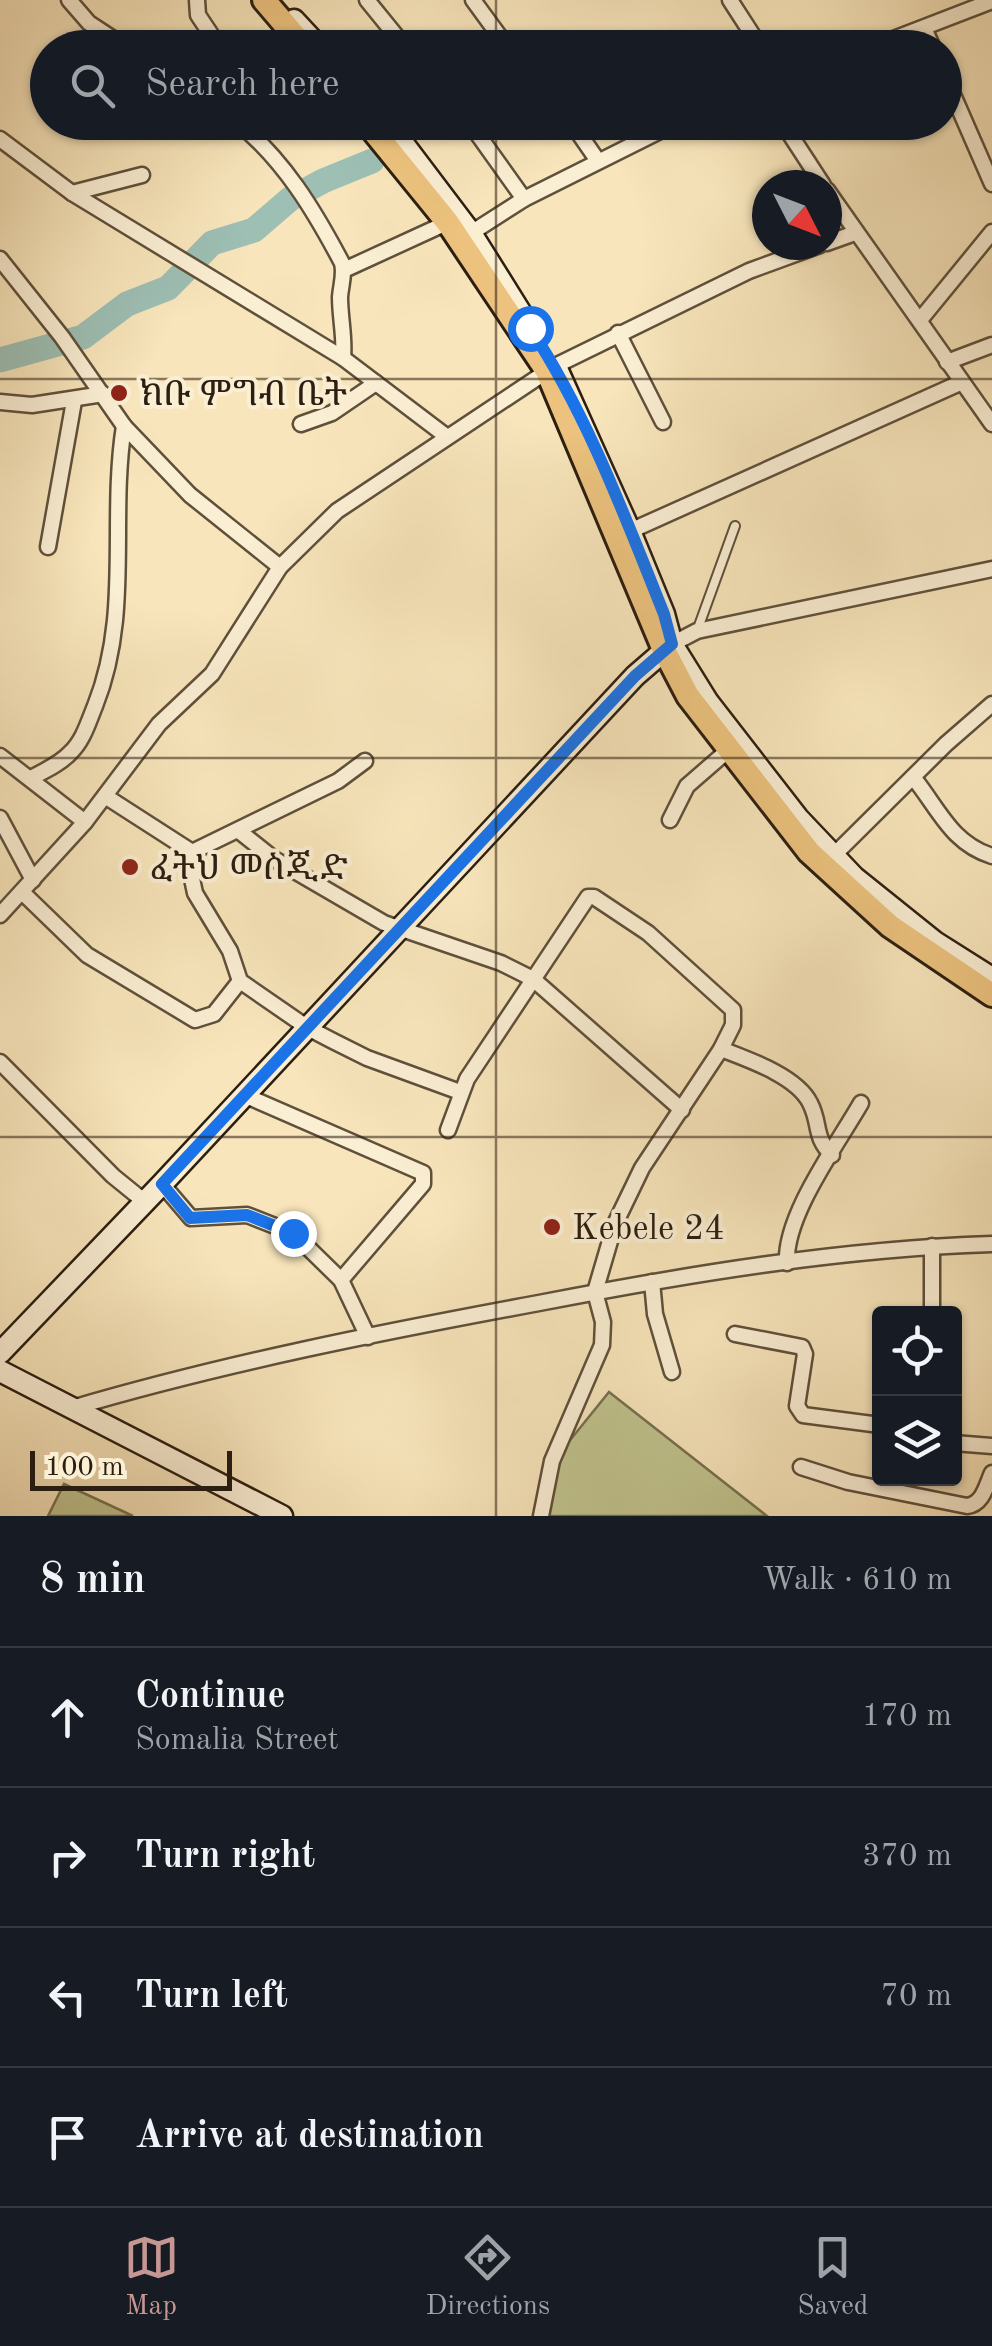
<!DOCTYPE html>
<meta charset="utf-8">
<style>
:root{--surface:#171b24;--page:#20242c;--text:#f1f3f6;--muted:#9ea1a6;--line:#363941;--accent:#c59692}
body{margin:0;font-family:"Old Standard TT","Noto Serif Ethiopic",serif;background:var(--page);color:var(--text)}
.controls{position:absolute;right:30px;bottom:30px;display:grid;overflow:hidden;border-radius:10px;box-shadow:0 2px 8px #0004}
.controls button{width:90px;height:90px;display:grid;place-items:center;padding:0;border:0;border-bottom:2px solid var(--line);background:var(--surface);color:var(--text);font:50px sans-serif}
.compass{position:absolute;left:752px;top:170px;width:90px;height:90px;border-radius:50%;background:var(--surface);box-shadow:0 2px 8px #0004;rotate:132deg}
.scale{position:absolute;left:30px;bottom:25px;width:202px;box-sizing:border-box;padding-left:10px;border:5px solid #2c1e10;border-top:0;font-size:28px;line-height:35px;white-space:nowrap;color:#2c1e10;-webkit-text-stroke:8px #faeed3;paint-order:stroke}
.stop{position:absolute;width:30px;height:30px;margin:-22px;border:8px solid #1a73e8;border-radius:50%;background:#fff}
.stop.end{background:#1a73e8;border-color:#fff;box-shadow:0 2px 10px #0008}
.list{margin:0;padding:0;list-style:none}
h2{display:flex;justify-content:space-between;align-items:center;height:130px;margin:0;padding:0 40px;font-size:42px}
h2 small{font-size:32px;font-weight:400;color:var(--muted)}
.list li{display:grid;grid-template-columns:65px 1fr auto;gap:30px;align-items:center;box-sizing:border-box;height:140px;padding:0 40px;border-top:2px solid var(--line)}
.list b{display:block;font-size:38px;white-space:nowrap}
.list p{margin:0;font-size:32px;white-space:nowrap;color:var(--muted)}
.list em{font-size:32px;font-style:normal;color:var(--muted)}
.icon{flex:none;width:55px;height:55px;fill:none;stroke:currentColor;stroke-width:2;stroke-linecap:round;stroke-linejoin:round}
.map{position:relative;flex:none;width:992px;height:1516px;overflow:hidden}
.search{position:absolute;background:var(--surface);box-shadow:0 2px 8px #0004;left:30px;right:30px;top:30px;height:110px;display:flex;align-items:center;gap:25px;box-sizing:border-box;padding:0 35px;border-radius:55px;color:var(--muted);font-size:38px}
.sheet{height:690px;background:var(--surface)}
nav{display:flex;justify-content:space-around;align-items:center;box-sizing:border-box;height:140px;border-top:2px solid var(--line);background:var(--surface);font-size:28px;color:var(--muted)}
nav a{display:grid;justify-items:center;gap:5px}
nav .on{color:var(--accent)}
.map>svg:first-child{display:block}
.green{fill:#c0c38e;stroke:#76704f;stroke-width:2.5}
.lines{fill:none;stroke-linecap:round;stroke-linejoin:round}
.river{stroke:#9dbfb4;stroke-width:25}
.lane-casing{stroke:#5f503b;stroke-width:12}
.street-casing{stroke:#5f503b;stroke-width:19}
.secondary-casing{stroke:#2c1e10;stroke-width:25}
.primary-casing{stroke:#2c1e10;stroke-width:28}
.lane{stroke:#faeed3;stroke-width:8}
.street{stroke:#faeed3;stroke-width:14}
.secondary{stroke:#faeed3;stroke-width:20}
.primary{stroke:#ecc27e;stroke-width:22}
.route{stroke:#1a73e8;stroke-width:12}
.grid{fill:none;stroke:#2c1e10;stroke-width:2.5;stroke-opacity:0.55}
.poi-dot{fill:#8f2418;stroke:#faeed3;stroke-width:4}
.labels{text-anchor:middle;stroke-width:8;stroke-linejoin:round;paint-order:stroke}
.poi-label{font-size:35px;fill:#2c1e10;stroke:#faeed3;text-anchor:start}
</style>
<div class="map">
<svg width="992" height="1516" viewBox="0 0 992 1516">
<rect width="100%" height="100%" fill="#f8e5bb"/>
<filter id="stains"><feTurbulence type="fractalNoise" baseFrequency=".002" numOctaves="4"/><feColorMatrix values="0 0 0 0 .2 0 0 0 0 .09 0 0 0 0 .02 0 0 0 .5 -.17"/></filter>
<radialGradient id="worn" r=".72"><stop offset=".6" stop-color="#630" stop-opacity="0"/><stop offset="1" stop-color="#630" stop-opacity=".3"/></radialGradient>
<!-- green -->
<g class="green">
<path d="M609 1392 767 1516H547L554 1460Z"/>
<path d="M64 1484 133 1516H48Z"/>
</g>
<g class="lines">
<!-- river -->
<path class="river" d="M0 360 83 337 127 304 168 288 212 243 254 230 290 199 323 181 372 161"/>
<!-- lane casing -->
<g class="lane-casing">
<path id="lane" d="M697 631 735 526"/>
</g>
<!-- street casing -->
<g class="street-casing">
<g id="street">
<path d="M69 0 89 23 127 48"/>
<path d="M197 0 198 15 220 48"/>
<path d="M367 0 406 48"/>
<path d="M473 0 508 48"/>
<path d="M730 0 761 48"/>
<path d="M924 28 933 48"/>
<path d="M870 48 992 1"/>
<path d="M944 74 992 184"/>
<path d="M237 122C284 160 314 210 342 263 345 275 341 284 340 297 340 318 345 337 343 358"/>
<path d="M469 122 524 199"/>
<path d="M571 122 598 161"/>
<path d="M782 122 823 185"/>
<path d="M0 139 72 193 343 358 446 436"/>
<path d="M827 190 992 424"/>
<path d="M72 193 142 175"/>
<path d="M471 233 524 199 678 122"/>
<path d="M827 243 855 233"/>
<path d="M0 259 62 337 124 426 190 495 280 567"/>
<path d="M344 270 453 220"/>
<path d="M920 320 992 232"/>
<path d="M618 333 663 422"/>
<path d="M947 362 992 345"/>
<path d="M0 402 32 405 103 394"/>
<path d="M301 424 332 413 376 383"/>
<path d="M630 531 962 382"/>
<path d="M48 547 74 401"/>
<path d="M672 644 697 631 992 569"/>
<path d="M0 756 85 822"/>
<path d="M913 777C939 809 951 843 992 856"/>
<path d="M31 778C44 771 60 764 70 753 83 741 88 723 95 706 132 613 109 522 124 426"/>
<path d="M105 796 192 852"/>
<path d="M0 818 33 880"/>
<path d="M670 820 687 786 733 746"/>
<path d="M239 831 274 859 384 923 501 963 533 979 682 1110"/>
<path d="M192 852 191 874 195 893 230 951 240 981 308 1028 333 1041 367 1058 460 1092"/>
<path d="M192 852 338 781 365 761"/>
<path d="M833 856 946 744 992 704"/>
<path d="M22 892 87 955 195 1020 214 1014 240 981"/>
<path d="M0 915 85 822 159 724 212 674 280 567 337 511 555 366 749 271 820 245"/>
<path d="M721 1049C747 1059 797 1076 810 1103 821 1124 813 1136 832 1155"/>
<path d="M0 1062 113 1176 145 1202"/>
<path d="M244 1095 423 1173V1184L341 1280"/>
<path d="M448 1130 467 1079 588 897H594L648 933 733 1010V1025L721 1049 642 1168 615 1224 595 1292 603 1322 602 1345 552 1461 541 1516"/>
<path d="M162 1184 191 1218 247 1215 293 1233 341 1280 368 1337"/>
<path d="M787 1263C784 1216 837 1145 861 1103"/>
<path d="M652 1282 655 1314 672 1372"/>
<path d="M932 1314V1246"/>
<path d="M735 1334 802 1347 805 1354 797 1406 803 1415 880 1425"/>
<path d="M72 1408C225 1363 382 1332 539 1303 689 1274 840 1249 992 1244"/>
<path d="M954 1443 992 1446"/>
<path d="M801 1467 848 1482 967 1506C983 1504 986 1486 992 1473"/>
</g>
</g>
<!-- secondary casing -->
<g class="secondary-casing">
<g id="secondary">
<path d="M294 20 320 48"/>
<path d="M387 122 471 233 521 313"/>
<path d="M558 371 630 531 664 614 672 644 708 702 798 818 854 877 935 942 992 978"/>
<path d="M0 1353 162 1184 635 676 672 644"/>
<path d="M0 1371 282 1516"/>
</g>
</g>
<!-- primary casing -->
<g class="primary-casing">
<g id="primary">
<path d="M264 0 305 48"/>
<path d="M366 122 448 223 547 371 664 650 688 696 809 852 890 926 992 995"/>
</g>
</g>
<!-- lane -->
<use href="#lane" class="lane"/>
<!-- street -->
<use href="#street" class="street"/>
<!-- secondary -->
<use href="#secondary" class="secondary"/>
<!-- primary -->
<use href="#primary" class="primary"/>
</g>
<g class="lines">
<!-- route -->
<path class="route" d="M293 1233 247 1215 190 1218 162 1184 635 676 672 644 664 614C625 517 588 416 530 328"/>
</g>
<!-- grid -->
<path class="grid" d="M496 0V48M496 122V1516M0 379H992M0 758H992M0 1137H992"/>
<!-- markers -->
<g class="poi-dot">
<circle cx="119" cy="393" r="10"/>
<circle cx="130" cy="867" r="10"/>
<circle cx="552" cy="1227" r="10"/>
</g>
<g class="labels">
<!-- poi labels -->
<g class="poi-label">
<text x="139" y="405">ክቡ ምግብ ቤት</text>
<text x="150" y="879">ፈትህ መስጂድ</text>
<text x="572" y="1239">Kebele 24</text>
</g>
</g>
<rect width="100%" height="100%" filter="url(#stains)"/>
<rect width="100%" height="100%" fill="url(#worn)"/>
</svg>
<div class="controls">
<button><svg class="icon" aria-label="locate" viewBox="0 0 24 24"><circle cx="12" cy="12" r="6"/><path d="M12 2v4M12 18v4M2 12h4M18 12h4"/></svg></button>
<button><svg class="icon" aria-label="layers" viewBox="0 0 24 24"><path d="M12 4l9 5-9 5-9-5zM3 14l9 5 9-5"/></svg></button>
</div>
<svg class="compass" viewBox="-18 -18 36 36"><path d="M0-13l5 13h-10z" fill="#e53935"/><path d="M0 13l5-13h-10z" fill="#9ea1a6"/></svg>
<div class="scale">100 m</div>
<div class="stop" style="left:530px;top:328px"></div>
<div class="stop end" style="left:293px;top:1233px"></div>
<div class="search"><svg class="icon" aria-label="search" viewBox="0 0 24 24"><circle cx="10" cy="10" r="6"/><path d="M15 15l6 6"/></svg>Search here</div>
</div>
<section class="sheet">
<h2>8 min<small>Walk · 610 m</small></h2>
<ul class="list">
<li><svg class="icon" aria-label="ahead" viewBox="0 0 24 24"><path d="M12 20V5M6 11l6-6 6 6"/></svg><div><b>Continue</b><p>Somalia Street</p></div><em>170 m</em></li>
<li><svg class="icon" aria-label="right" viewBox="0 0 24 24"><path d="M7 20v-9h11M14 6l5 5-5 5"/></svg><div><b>Turn right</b></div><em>370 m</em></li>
<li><svg class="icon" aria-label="left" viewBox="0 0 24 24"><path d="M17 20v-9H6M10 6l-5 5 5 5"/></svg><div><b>Turn left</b></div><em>70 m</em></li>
<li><svg class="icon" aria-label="arrive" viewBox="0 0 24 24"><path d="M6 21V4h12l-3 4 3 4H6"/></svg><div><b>Arrive at destination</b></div></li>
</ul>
</section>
<nav>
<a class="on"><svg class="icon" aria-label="map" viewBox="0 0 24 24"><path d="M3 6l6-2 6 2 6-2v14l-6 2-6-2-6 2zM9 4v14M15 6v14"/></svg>Map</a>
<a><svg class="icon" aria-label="directions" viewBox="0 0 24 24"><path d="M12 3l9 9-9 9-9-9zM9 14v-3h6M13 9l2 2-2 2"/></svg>Directions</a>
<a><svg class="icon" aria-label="saved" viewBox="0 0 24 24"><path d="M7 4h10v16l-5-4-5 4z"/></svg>Saved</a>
</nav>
